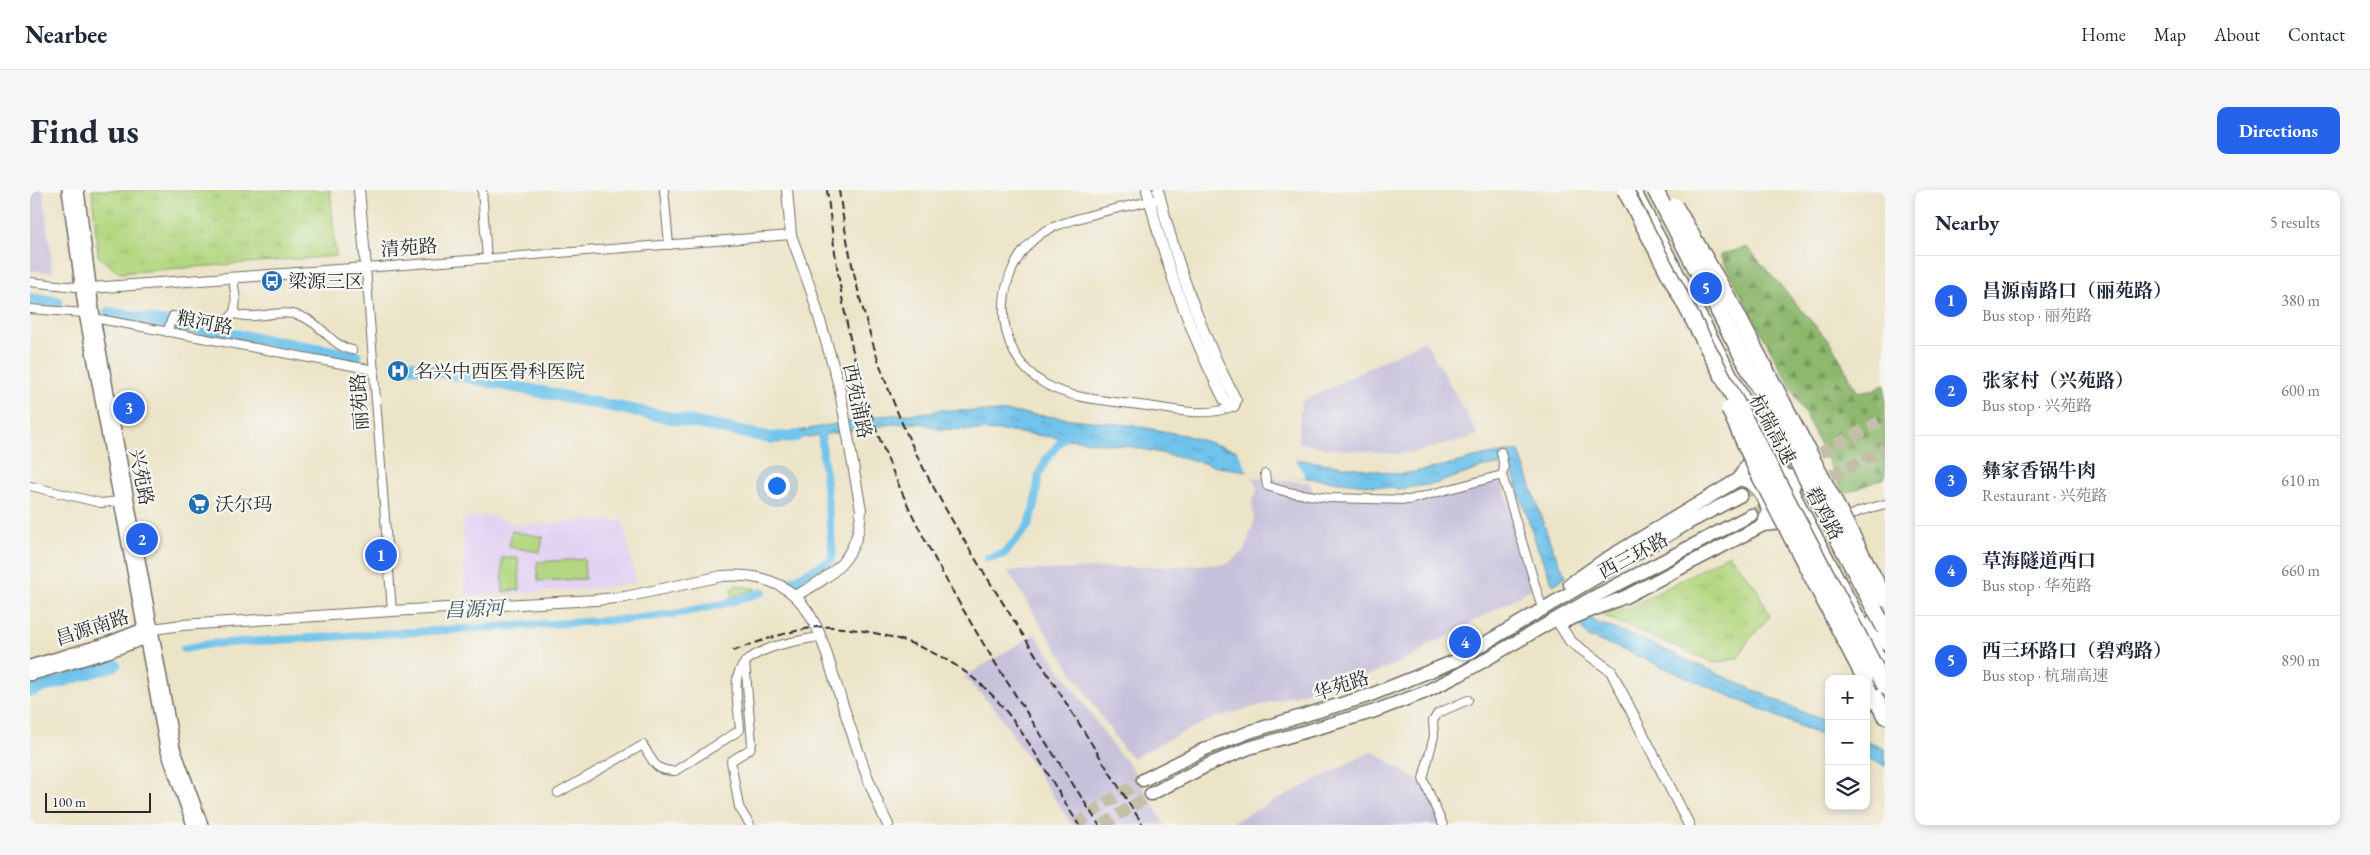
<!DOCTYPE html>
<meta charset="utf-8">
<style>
:root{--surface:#fff;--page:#f6f6f7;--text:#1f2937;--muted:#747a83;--line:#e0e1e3;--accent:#2563eb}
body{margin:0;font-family:"EB Garamond","Noto Serif SC",serif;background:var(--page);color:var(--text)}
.controls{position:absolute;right:15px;bottom:15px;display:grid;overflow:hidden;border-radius:10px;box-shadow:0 2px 8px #0003}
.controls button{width:45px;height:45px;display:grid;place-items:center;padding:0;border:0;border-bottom:1px solid var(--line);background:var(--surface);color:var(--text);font:25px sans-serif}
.scale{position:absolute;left:15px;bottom:12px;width:106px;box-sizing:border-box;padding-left:5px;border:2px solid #2b2b2b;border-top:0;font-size:14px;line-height:18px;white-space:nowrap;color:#2b2b2b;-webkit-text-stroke:4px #f6f6f2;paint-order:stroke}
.you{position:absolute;left:746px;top:295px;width:18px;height:18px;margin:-12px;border:4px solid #fff;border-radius:50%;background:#1a73e8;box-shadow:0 0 0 8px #1a73e833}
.badge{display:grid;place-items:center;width:32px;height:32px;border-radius:50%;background:var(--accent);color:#fff;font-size:16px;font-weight:700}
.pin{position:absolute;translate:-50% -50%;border:2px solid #fff;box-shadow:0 1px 5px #0006}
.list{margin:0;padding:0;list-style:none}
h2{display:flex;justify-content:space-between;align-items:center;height:65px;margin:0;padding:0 20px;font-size:21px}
h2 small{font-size:16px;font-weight:400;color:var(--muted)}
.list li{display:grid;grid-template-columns:32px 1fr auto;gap:15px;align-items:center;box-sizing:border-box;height:90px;padding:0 20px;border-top:1px solid var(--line)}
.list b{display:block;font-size:19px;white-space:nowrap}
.list p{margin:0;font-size:16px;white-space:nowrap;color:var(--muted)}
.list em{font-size:16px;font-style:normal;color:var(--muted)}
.icon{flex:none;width:28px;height:28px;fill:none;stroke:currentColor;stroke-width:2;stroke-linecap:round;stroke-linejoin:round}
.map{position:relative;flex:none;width:1855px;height:635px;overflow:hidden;border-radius:10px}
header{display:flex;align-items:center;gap:30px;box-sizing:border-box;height:70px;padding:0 25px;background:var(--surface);border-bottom:1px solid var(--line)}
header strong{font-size:24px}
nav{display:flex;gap:28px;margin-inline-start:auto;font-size:18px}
.intro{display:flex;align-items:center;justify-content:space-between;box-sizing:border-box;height:120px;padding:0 30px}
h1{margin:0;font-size:35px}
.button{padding:12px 22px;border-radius:10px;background:var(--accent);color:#fff;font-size:18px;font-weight:700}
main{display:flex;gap:30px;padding:0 30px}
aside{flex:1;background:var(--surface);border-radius:10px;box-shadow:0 2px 8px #0003}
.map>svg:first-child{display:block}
.built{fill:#e3d3f2}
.industrial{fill:#c6c0da}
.grass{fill:url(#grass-tufts);stroke:#6f8156}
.forest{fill:url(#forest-firs);stroke:#5c724c}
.garden{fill:#b3d780;stroke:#6f8156}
.water{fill:url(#water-ripples);stroke:#4d778b}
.pier{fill:#ece4c7}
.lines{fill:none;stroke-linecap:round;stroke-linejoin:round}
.canal{stroke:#6fc3eb;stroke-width:8}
.river{stroke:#6fc3eb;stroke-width:12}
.primary-tunnel{stroke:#c5bfa8;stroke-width:12;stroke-dasharray:12 6;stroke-linecap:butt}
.minor-casing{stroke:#6f6c62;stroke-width:10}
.tertiary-casing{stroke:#6f6c62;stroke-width:12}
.secondary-casing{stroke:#6f6c62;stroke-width:14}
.primary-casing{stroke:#6f6c62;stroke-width:15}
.trunk-casing{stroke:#6f6c62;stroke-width:15}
.motorway-casing{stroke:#6f6c62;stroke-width:18}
.minor{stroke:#fff;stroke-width:8}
.tertiary{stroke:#fff;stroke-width:10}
.secondary{stroke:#fff;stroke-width:11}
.primary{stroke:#fff;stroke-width:12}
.trunk{stroke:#fff;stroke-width:12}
.motorway{stroke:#fff;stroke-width:15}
.rail{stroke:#2b2b2b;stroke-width:2;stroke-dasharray:8 4;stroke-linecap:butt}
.motorway-bridge-casing{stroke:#6f6c62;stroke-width:18;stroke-linecap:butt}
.motorway-bridge{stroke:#fff;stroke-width:15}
.labels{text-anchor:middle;stroke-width:4.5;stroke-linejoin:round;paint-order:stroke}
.street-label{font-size:19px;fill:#2b2b2b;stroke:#f6f6f2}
.poi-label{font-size:19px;fill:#2b2b2b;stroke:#f6f6f2;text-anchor:start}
.water-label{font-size:20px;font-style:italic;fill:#3f5965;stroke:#f6f6f2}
</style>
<header>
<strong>Nearbee</strong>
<nav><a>Home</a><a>Map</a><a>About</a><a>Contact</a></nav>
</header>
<div class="intro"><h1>Find us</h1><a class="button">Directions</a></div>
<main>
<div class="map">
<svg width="1855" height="635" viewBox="0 0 1855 635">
<defs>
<pattern id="grass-tufts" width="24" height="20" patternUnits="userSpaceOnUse" patternTransform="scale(1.25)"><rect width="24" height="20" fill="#b3d780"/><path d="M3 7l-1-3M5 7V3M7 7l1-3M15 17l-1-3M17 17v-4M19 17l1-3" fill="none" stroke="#9ab96f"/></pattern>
<pattern id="forest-firs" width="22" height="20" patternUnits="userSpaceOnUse" patternTransform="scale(1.25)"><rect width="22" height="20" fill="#8eb86e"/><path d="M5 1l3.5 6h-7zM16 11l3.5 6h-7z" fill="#74965b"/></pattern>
<pattern id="water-ripples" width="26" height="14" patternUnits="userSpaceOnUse" patternTransform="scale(1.25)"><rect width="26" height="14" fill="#6fc3eb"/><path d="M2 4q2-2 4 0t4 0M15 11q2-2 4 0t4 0" fill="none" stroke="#5b9fbf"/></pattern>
</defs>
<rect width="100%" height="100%" fill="#f6f6f2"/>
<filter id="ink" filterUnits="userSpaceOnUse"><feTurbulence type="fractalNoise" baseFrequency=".02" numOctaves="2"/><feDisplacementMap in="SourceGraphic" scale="10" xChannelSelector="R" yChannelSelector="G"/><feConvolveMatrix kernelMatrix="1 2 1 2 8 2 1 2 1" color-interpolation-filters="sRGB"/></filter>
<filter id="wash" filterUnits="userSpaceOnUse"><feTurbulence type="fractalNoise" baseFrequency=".0096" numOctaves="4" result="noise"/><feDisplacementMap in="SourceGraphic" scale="20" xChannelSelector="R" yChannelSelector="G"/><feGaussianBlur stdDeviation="1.12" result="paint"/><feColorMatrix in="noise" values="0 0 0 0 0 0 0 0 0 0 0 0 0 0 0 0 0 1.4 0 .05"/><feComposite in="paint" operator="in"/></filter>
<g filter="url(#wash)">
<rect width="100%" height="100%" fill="#ece4c7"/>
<!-- built -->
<path class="built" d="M460 326 492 335 571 330 593 331 606 392 565 399 435 406 433 328Z"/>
<!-- industrial -->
<g class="industrial">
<path d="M0 0H13L23 83 0 80Z"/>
<path d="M1395 150 1448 245 1391 261 1367 264 1295 258 1268 252 1271 212Z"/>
<path d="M1223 287 1278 293 1287 307 1376 310 1466 288 1474 298 1503 398 1411 450 1398 453 1393 461 1345 483 1182 529 1143 547 1103 568 1092 557 1012 437 978 381 1197 374 1214 361 1224 331 1222 312 1227 300Z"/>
<path d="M1005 444 1086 560 1100 575 1135 635H1042L967 521 934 487Z"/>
<path d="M1343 561 1408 604 1418 635H1197Z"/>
</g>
<!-- grass -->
<g class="grass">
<path d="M62 0H300L306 66 89 83 68 66Z"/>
<path d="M1699 364 1725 396 1740 426 1719 450 1708 468 1685 473 1578 428 1571 423 1601 417Z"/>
<path d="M706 395 726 399 702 407 701 399Z"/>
</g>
<!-- forest -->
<path class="forest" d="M1717 57 1802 155 1828 202 1847 199 1855 194V288L1814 304 1776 226 1690 65Z"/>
<!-- garden -->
<g class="garden">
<path d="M482 341 513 347 510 362 479 357Z"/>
<path d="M472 368H488L490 400 473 401Z"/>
<path d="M554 369 555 389 508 391 507 372Z"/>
</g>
<!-- water -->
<g class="water">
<path d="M910 220 979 222 1106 236 1154 245 1208 261 1369 284C1410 280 1448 263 1489 261L1520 352 1536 387 1523 395 1507 356 1480 275 1457 276 1405 294 1369 299 1195 278 1104 257 973 241 909 239 891 233 862 234 752 251 750 244C784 239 816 231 849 226 869 224 890 225 910 220Z"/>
<path d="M1560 428 1565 432 1608 448 1775 523 1799 532V549L1596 461 1559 447 1548 435Z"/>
<path d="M1836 550 1855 560V576L1836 567Z"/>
</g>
<!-- pier -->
<path class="pier" d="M1206 258 1265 268 1276 288 1218 282Z"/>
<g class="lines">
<!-- canal -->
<g class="canal">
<path d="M958 368 974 364 998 336 1004 319 1009 284 1017 268 1038 243"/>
<path d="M761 391 801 370 803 366 791 244"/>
<path d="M761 391 775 394"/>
<path d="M154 459 179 454 603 429 644 424 693 414 733 402"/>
</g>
<!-- river -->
<g class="river">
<path d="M0 109 27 112"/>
<path d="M79 123 326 166"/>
<path d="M376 175 742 248 766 246"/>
<path d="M0 501 85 475"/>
</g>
</g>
</g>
<g filter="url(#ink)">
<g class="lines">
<!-- primary-tunnel -->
<g class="primary-tunnel">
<path d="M1711 305 1855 229"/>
<path d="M1721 325 1855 259"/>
<path d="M1047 635 1069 617 1113 590"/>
<path d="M1073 635 1121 604"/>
</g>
<!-- minor casing -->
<g class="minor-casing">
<g id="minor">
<path d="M452 0 457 69"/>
<path d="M634 0 639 55"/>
<path d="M1125 10C1098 16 1033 29 1012 43 962 78 959 162 1015 194 1045 211 1085 211 1118 216 1147 220 1177 228 1204 216"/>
<path d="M0 92 55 98"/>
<path d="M0 119 55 123 64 128 344 180"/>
<path d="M204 124C227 131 248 118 270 126 292 133 301 156 322 160"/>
<path d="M137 142 143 126 162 129 197 130C211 121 204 101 203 88"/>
<path d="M1471 262 1474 278 1472 285"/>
<path d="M1235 284 1237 296 1257 302 1299 308 1379 310 1472 285 1512 418"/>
<path d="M0 296 71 313 89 311"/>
<path d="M1812 330 1830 321 1855 314"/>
<path d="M362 421 336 78 761 45"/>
<path d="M715 472 722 553 720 559 701 571 709 617 720 635"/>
<path d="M528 603 613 555C623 571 624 581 645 581L710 540C709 524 705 506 707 490 709 458 766 451 790 447"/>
<path d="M1413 635 1393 589 1404 546 1403 531 1408 523 1438 510"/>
</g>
</g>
<!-- tertiary casing -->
<g class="tertiary-casing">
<g id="tertiary">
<path d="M757 0 761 45 782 103 809 196 831 320C829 368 804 385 765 406"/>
<path d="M1117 0C1135 74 1160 143 1195 211L1204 216 1206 210C1171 144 1146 73 1128 0"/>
<path d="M61 98 336 78 329 0"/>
<path d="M1526 429 1540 451 1581 481 1659 635"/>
<path d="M123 439 152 435 362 421 565 410 595 407 692 386C717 384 747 388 766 407 791 432 797 468 808 500 823 546 837 592 858 635"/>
</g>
</g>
<!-- secondary casing -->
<g class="secondary-casing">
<g id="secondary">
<path d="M38 0 55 123 136 558 163 635"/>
<path d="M48 0 64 128 144 558 172 635"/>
<path d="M0 476 75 454 113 439H119"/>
<path d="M0 485 78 462 115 448 119 444"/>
</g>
</g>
<!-- primary casing -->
<g class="primary-casing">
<g id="primary">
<path d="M1746 285 1768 287 1758 307"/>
<path d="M1709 289C1726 292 1733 304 1738 320L1733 335"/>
<path d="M1540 394 1573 371 1709 289 1724 261"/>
<path d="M1535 431 1595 407 1733 335 1762 332"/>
<path d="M1113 590 1175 559 1222 541 1338 506 1425 471 1658 333 1711 305"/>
<path d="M1121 604 1180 574 1219 558 1342 522 1393 503 1429 485 1564 407 1721 325"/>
</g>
</g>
<!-- trunk casing -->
<g class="trunk-casing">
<g id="trunk">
<path d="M1604 0 1855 478"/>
<path d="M1843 431 1855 453"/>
</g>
</g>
<!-- motorway casing -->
<g class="motorway-casing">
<path id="motorway" d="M1836 491 1855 526"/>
</g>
<!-- minor -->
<use href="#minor" class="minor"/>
<!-- tertiary -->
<use href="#tertiary" class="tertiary"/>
<!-- secondary -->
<use href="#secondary" class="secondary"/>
<!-- primary -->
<use href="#primary" class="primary"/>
<!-- trunk -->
<use href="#trunk" class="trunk"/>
<!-- motorway -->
<use href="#motorway" class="motorway"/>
<!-- rail -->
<g class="rail">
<path d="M797 0C806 75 816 150 840 222 891 372 985 502 1069 635"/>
<path d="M809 0C820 82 842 164 875 240 906 309 948 373 988 437 1030 503 1071 569 1113 635"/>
<path d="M703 461C730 451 758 441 787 437 800 436 814 438 828 440 880 448 928 469 965 508 998 545 1022 593 1049 635"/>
</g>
<!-- motorway-bridge casing -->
<g class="motorway-bridge-casing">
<g id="motorway-bridge">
<path d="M1595 0 1855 496"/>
<path d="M1625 0 1855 439"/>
<path d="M1645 16 1701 113 1855 409"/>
<path d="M1699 219 1727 281 1835 489"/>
</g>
</g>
<!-- motorway-bridge -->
<use href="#motorway-bridge" class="motorway-bridge"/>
</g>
</g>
<!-- icons -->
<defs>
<g id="bus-disc" transform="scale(1.125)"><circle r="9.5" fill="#1f6fb2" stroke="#f6f6f2"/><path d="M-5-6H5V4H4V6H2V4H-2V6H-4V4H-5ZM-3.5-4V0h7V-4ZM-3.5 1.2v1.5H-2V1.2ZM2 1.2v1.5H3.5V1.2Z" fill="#fff"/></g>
<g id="hospital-disc" transform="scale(1.125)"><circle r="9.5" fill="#1f6fb2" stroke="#f6f6f2"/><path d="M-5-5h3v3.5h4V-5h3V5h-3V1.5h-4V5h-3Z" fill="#fff"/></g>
<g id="supermarket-disc" transform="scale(1.125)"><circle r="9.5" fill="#1f6fb2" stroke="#f6f6f2"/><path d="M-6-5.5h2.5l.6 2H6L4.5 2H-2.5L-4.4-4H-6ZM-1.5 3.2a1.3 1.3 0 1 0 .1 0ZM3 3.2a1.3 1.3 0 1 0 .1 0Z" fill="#fff"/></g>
</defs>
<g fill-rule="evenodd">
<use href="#bus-disc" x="242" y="91"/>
<use href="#hospital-disc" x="368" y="181"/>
<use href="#supermarket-disc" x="169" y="314"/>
</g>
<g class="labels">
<!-- street labels -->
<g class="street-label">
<text transform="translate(379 57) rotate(-4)" y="7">清苑路</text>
<text transform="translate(175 132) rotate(11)" y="7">粮河路</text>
<text transform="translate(828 211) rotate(78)" y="7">西苑浦路</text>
<text transform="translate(329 212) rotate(-94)" y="7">丽苑路</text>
<text transform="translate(1743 239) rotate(62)" y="7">杭瑞高速</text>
<text transform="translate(112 287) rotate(79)" y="7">兴苑路</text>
<text transform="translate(1795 323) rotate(62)" y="7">碧鸡路</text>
<text transform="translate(1603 365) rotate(-28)" y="7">西三环路</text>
<text transform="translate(62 437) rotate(-18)" y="7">昌源南路</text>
<text transform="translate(1311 495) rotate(-18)" y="7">华苑路</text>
</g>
<!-- poi labels -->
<g class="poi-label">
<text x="258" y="98">梁源三区</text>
<text x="384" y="188">名兴中西医骨科医院</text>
<text x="185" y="321">沃尔玛</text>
</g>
<!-- water labels -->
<g class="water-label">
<text transform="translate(444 419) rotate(-3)" y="7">昌源河</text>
</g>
</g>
</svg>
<div class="controls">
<button>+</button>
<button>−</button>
<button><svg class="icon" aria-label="layers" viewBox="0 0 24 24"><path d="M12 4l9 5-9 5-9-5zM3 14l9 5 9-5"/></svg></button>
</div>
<div class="scale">100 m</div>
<div class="you"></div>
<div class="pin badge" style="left:351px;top:365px">1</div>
<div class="pin badge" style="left:112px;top:349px">2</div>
<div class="pin badge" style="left:99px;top:218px">3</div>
<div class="pin badge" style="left:1435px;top:452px">4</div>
<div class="pin badge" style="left:1676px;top:98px">5</div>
</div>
<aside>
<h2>Nearby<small>5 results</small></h2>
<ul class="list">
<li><span class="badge">1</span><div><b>昌源南路口（丽苑路）</b><p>Bus stop · 丽苑路</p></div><em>380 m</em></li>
<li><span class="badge">2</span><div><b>张家村（兴苑路）</b><p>Bus stop · 兴苑路</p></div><em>600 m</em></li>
<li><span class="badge">3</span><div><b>彝家香锅牛肉</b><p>Restaurant · 兴苑路</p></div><em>610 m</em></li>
<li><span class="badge">4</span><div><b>草海隧道西口</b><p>Bus stop · 华苑路</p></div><em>660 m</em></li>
<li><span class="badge">5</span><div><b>西三环路口（碧鸡路）</b><p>Bus stop · 杭瑞高速</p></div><em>890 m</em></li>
</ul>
</aside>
</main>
